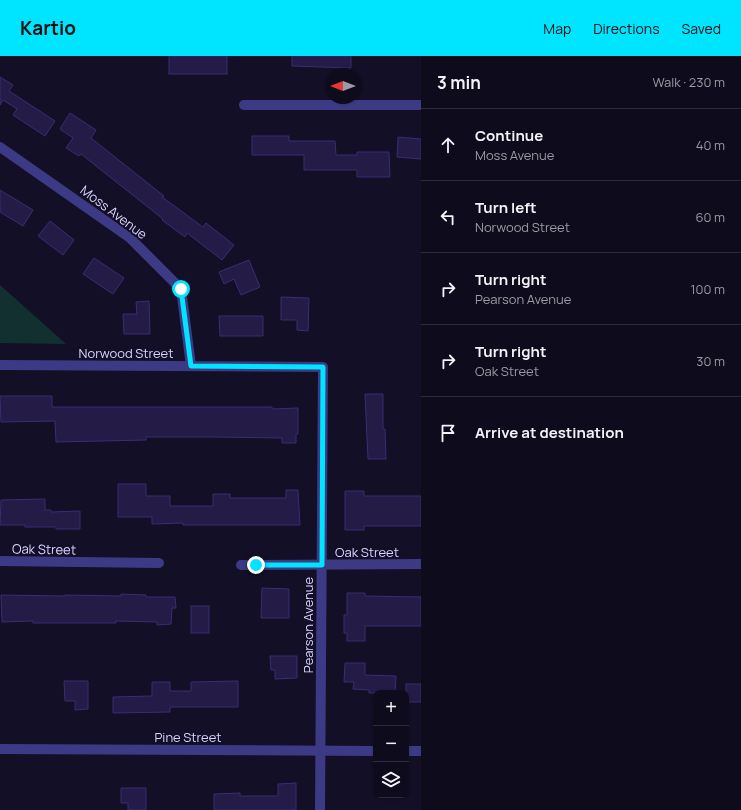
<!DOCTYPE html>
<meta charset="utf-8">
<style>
:root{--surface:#0e0b1c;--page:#1c1929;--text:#f1f3f6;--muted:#9b9ba3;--line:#2e2b3b;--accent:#00e5ff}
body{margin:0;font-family:Manrope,sans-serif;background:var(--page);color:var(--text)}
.controls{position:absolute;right:12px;bottom:12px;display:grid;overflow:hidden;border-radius:8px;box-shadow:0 1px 3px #0004}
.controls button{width:36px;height:36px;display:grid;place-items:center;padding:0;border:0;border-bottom:1px solid var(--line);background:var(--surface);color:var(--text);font:20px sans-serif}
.compass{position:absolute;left:325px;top:12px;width:36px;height:36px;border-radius:50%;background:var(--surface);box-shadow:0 1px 3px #0004;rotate:270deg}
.stop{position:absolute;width:12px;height:12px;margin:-9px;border:3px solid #00e5ff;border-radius:50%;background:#fff}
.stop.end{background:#00e5ff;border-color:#fff;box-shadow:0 1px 4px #0008}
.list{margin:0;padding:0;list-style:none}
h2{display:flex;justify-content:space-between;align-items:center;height:52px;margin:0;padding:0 16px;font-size:17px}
h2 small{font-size:13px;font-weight:400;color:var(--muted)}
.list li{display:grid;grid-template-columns:26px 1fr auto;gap:12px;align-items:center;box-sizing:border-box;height:72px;padding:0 16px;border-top:1px solid var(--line)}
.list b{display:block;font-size:15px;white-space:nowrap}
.list p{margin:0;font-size:13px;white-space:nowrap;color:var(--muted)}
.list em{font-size:13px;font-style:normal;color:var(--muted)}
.icon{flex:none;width:22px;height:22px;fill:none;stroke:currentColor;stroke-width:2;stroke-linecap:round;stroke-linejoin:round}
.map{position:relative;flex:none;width:421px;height:754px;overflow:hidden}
header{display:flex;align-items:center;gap:24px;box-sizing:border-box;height:56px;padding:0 20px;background:var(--accent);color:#111}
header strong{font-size:19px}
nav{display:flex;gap:22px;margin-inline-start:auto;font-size:14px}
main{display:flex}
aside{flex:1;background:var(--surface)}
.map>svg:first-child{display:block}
.green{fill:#12302f}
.building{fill:#241b47;stroke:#3b2d73}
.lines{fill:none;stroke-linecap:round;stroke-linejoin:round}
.minor{stroke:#3d3a85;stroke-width:10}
.route{stroke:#00e5ff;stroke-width:5}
.labels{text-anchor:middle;stroke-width:4;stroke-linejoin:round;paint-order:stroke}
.street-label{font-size:13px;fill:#d9d4ff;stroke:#130f26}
</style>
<header>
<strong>Kartio</strong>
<nav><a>Map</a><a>Directions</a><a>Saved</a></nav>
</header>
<main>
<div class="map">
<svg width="421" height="754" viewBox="0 0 421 754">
<rect width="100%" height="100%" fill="#130f26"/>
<!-- green -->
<path class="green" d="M0 229 66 288 0 287Z"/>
<!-- building -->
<g class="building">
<rect x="169" y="0" width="58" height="18"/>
<path d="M292 0H351V12L292 10Z"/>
<path d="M0 21 13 29 9 35 55 65 45 80 13 59 17 53 3 44 0 49Z"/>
<path d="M70 57 96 74 91 82 164 140 162 141 203 171 206 167 234 189 222 204 187 177 185 181 162 164 163 163 81 98 79 100 66 92 73 82 60 73Z"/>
<path d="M252 80H289V85H335L336 99H357V96H389L390 121H357V114H304V99H252Z"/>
<path d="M398 81 421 83V103L397 101Z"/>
<path d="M0 134 33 154 23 170 0 156Z"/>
<path d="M50 165 74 184 63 199 38 180Z"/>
<path d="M94 202 124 222 113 238 83 218Z"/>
<path d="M249 204 260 231 241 239 234 223 224 228 219 216Z"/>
<path d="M281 241 309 242 308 275 297 274V264H281Z"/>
<path d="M149 245 150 278H124L123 258H137L136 246Z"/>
<path d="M219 260H263V280H220Z"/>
<path d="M365 338H383V373H385L386 403H368Z"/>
<path d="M0 340H52V351H272V353L298 352V378H296V387H282V382L213 381H146V384L56 386 55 365 1 366Z"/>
<path d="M118 428H146V440H170V450H213V438H230V442H286V434H298L300 469H183V467L152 468V461H118Z"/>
<path d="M345 435H364V440H421V470H364V474H345Z"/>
<path d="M45 443V454H51V456L80 455V473H56V471H25V469H0L1 444Z"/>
<path d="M262 532 289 533V562H261Z"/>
<path d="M347 537H365V540L421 541V570H365V585H347V577H344V559H347Z"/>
<path d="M121 538 146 539V541H175L176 552H172L171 568 157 569V566L116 565V567H33V565L2 566 1 539 65 540V539L121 540Z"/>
<rect x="191" y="550" width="18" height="27"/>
<path d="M270 600H297V622L275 623V614H271Z"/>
<path d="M345 607H365V619L396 620 395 637H369V634L353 633 354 626H344Z"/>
<path d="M64 625H88V653L75 654V645H65Z"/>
<path d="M238 625V651H170V656L113 657V641L152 640V626H170V635H191V626Z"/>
<rect x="406" y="628" width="15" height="18"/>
<path d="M296 727V754H214V738L240 737V740H278V728Z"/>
<path d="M121 732H146V754H128V747H121Z"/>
</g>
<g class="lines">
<!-- minor -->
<g class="minor">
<path d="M244 49H421"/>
<path d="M0 91 130 182 181 233 191 310"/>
<path d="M0 309 323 311 320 754"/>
<path d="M0 505 159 507"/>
<path d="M241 509 421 508"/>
<path d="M0 693 376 695"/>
<path d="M406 695H421"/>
</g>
</g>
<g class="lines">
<!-- route -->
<path class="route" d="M181 233 191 310 323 311 322 509H256"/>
</g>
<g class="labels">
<!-- street labels -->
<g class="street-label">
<text transform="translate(114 156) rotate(37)" y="5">Moss Avenue</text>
<text x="126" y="302">Norwood Street</text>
<text transform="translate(44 493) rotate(1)" y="5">Oak Street</text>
<text x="367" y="501">Oak Street</text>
<text transform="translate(308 569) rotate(-90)" y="5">Pearson Avenue</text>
<text x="188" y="686">Pine Street</text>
</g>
</g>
</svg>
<div class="controls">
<button>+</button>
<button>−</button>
<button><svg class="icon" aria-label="layers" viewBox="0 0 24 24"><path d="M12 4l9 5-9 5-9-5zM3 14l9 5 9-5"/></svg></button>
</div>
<svg class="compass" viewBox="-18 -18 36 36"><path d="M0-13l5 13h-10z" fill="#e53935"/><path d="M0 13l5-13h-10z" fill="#9b9ba3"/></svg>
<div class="stop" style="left:181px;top:233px"></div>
<div class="stop end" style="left:256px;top:509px"></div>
</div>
<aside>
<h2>3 min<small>Walk · 230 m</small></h2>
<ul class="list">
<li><svg class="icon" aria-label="ahead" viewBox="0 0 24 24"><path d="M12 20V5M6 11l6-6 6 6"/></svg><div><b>Continue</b><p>Moss Avenue</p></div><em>40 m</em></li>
<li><svg class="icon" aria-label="left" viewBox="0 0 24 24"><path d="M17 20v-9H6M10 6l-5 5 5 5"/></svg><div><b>Turn left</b><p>Norwood Street</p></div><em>60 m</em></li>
<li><svg class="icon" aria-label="right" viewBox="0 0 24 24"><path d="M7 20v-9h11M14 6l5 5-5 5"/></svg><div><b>Turn right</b><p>Pearson Avenue</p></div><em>100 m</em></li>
<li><svg class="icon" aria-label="right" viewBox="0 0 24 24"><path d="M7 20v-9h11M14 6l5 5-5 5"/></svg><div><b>Turn right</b><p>Oak Street</p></div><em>30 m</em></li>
<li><svg class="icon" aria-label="arrive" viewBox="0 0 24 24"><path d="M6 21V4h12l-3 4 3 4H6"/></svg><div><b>Arrive at destination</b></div></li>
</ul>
</aside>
</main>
